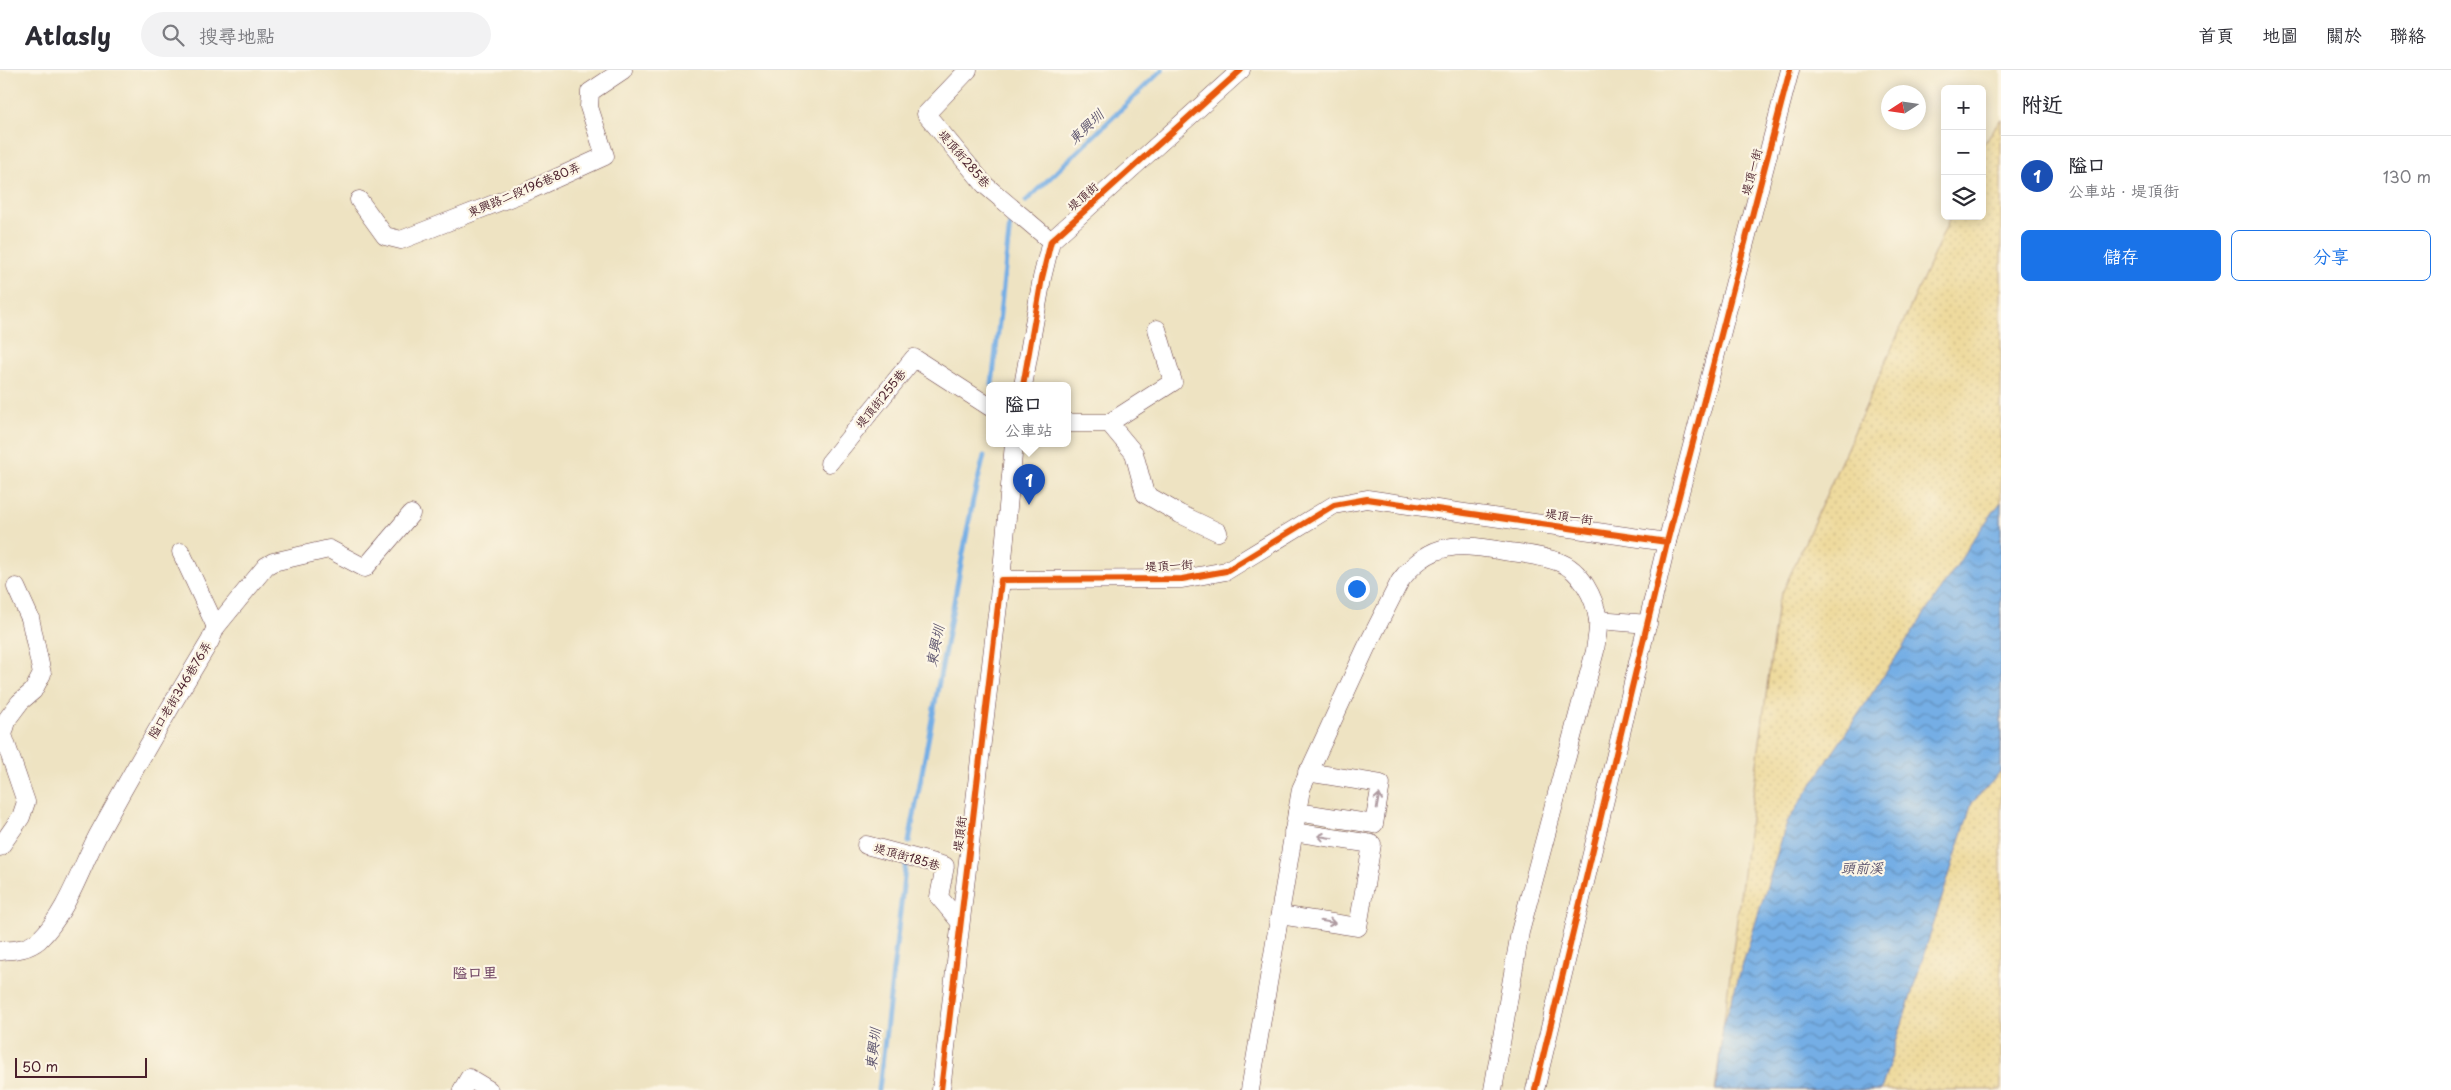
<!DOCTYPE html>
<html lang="zh-TW">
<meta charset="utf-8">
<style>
:root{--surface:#fff;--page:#f2f2f3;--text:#2b2b33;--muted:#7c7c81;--line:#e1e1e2;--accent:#1a73e8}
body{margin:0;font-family:"Playpen Sans","LXGW WenKai TC",sans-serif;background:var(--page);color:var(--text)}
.controls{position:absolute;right:15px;top:15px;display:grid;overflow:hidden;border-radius:8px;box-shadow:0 2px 12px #0003}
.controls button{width:45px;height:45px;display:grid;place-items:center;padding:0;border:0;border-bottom:1px solid var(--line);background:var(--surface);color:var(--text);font:25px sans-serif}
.compass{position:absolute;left:1881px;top:15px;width:45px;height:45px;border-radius:50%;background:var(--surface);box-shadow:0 2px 12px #0003;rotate:258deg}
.scale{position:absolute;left:15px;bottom:12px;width:132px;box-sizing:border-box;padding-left:5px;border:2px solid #4a1f2b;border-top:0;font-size:14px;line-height:18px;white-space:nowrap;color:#4a1f2b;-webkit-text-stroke:4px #fcf5e5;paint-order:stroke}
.you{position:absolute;left:1356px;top:518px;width:18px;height:18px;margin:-12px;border:4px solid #fff;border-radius:50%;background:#1a73e8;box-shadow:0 0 0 8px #1a73e833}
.badge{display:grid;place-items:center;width:32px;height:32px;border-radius:50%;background:var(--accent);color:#fff;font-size:16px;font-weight:700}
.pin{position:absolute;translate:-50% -41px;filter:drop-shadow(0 1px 2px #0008)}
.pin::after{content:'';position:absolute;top:26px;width:18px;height:15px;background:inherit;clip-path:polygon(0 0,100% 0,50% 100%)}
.popup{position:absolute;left:986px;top:312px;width:85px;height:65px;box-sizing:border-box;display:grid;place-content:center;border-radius:8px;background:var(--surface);filter:drop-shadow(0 1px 4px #0005);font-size:16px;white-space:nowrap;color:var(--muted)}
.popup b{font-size:19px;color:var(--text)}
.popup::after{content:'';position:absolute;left:50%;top:100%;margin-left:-10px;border:10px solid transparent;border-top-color:var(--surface)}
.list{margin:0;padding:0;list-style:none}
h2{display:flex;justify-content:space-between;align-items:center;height:65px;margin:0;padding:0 20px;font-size:21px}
h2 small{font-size:16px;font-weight:400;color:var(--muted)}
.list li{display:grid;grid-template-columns:32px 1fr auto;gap:15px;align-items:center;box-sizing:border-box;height:80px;padding:0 20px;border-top:1px solid var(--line)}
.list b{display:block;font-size:19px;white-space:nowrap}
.list p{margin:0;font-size:16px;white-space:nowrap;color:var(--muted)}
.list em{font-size:16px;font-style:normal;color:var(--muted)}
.actions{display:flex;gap:10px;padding:15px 20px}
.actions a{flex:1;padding:11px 0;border:1px solid var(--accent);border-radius:8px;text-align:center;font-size:18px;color:var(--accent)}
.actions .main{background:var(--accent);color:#fff}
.icon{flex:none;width:28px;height:28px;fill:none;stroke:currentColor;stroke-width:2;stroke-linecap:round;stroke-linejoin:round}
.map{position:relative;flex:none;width:2001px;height:1020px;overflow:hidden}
header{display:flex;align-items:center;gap:30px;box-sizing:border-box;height:70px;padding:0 25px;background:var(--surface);border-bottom:1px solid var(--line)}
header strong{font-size:24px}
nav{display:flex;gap:28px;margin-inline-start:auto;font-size:18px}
.search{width:350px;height:45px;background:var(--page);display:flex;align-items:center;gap:12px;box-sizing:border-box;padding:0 18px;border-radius:28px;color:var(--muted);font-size:19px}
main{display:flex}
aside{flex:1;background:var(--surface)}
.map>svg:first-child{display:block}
.sand{fill:url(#sand-dots);stroke:#9c7c64}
.water{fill:url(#water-waves);stroke:#5f6688}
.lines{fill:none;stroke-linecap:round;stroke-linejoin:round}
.stream{stroke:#74aee5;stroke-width:5}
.minor-casing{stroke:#633c42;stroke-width:19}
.minor{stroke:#fff;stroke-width:18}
.cycleway-casing{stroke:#fcf5e5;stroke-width:9}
.cycleway{stroke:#e8590c;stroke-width:6}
.oneway{stroke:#ae9aa0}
.labels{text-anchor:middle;stroke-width:4.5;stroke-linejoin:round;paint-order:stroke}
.street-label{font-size:12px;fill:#4a1f2b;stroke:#fcf5e5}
.water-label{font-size:14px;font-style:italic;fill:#59516c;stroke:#fcf5e5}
.quarter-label{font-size:15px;font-weight:bold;fill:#764c69;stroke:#fcf5e5}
</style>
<header>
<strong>Atlasly</strong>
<div class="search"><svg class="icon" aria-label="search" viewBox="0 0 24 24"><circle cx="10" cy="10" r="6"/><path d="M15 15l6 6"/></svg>搜尋地點</div>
<nav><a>首頁</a><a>地圖</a><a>關於</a><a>聯絡</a></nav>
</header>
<main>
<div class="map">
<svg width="2001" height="1020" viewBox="0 0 2001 1020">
<defs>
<pattern id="sand-dots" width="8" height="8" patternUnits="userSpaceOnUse" patternTransform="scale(1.25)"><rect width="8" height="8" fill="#eeda9e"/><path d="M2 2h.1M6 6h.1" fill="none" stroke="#cebb88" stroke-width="1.8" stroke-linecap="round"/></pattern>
<pattern id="water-waves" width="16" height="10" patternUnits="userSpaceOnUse" patternTransform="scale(1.25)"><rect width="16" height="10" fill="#74aee5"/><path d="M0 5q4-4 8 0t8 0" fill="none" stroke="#618dba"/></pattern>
</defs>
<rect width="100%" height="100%" fill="#fcf5e5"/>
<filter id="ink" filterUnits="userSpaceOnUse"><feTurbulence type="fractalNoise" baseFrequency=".02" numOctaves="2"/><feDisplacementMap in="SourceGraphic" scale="10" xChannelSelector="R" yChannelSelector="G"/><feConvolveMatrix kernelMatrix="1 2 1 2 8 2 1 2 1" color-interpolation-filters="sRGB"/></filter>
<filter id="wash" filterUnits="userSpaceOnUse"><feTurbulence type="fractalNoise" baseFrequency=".0096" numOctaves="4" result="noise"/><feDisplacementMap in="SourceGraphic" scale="20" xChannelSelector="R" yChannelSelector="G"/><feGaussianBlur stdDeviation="1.12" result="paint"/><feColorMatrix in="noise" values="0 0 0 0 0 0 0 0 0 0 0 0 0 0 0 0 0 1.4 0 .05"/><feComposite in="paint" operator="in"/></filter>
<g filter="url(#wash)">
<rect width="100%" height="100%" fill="#eee3c2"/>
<!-- sand -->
<path class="sand" d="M2001 49V1020H1715L1778 532 1951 146H1982V76Z"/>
<!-- water -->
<path class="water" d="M2001 432V702L1972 733 1881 1020H1716L1723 957 1787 752 1982 457Z"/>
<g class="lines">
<!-- stream -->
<g class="stream">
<path d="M1026 131 1162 0"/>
<path d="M992 315 1011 145"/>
<path d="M909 772 973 430 984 386"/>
<path d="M879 1020 906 791"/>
</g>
</g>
</g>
<g filter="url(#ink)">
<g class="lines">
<!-- minor casing -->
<g class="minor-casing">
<g id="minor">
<path d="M968 0 926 44 985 115 1051 171"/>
<path d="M359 130 385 166 401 170 530 120 605 86 589 37 590 22 623 0"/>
<path d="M1023 316 1042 208 1051 171 1241 0"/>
<path d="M1068 353H1109L1134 383 1145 424 1180 444 1218 462"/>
<path d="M1109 353 1173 312 1157 259"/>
<path d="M829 393 914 288 990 337"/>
<path d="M181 482 216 557"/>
<path d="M1001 510 1182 509 1226 501 1334 435 1367 429 1667 472"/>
<path d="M1598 550 1648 554"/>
<path d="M1297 742 1374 754 1381 714 1307 702"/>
<path d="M866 775 945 796 939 827 960 852"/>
<path d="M0 777 21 747 26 732 3 665 8 648 20 632 33 621 42 604 30 548 16 517"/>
<path d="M1280 845 1358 857 1372 774 1293 762"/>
<path d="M0 881C14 880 27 880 39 870 67 843 80 799 98 765 134 699 171 635 210 571L216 557 266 496 273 492 329 479 365 498 411 444"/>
<path d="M462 1020 469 1008 489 1020"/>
<path d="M941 1020 1001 510 1014 374"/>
<path d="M1250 1020 1301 719 1366 578 1400 511C1432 468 1462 474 1510 482 1526 484 1543 486 1559 492 1581 500 1595 528 1598 550 1599 560 1596 571 1595 581L1520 862 1493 1020"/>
<path d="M1535 1020 1667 472 1790 0"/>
</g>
</g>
<!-- minor -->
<use href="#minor" class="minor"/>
<!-- cycleway casing -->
<g class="cycleway-casing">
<g id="cycleway">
<path d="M1023 316 1042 208 1051 171 1241 0"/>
<path d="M941 1020 1001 510 1182 509 1226 501 1334 435 1367 429 1667 472"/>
<path d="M1535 1020 1667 472 1790 0"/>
</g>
</g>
<!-- cycleway -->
<use href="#cycleway" class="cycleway"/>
</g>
<!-- one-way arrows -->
<defs><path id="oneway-shaft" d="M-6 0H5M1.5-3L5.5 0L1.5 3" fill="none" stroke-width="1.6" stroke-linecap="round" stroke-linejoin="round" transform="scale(1.25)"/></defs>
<g class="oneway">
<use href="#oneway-shaft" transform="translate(1378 731) rotate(-80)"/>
<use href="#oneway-shaft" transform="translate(1325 767) rotate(-171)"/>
<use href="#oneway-shaft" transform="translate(1328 852) rotate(9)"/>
</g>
</g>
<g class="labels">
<!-- street labels -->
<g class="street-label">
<text transform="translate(964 89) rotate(49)" y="4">堤頂街285巷</text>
<text transform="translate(1752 102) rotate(-75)" y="4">堤頂一街</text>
<text transform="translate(524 120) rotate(-23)" y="4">東興路二段196巷80弄</text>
<text transform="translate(1083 127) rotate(-42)" y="4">堤頂街</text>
<text transform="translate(881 329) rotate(-51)" y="4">堤頂街255巷</text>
<text transform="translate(1569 447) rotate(8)" y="4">堤頂一街</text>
<text transform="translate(1169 496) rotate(-3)" y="4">堤頂一街</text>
<text transform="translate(180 620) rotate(-59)" y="4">隘口老街346巷76弄</text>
<text transform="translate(960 764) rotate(-83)" y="4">堤頂街</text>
<text transform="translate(907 787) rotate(16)" y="4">堤頂街185巷</text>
</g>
<!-- water labels -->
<g class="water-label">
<text transform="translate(1086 57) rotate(-44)" y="5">東興圳</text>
<text transform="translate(935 576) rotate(-79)" y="5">東興圳</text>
<text x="1862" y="803">頭前溪</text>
<text transform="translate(873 979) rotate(-83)" y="5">東興圳</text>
</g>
<!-- quarter labels -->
<g class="quarter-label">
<text x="475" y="908">隘口里</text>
</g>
</g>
</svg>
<div class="controls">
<button>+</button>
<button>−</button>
<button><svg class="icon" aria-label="layers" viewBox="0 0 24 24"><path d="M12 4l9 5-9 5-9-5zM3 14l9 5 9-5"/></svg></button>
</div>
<svg class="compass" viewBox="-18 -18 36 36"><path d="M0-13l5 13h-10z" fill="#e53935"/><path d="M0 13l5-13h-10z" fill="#7c7c81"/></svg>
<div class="scale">50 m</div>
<div class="you"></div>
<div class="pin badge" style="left:1029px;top:435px;background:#1a4fb4">1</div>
<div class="popup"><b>隘口</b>公車站</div>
</div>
<aside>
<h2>附近<small></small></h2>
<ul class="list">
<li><span class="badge" style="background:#1a4fb4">1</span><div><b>隘口</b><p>公車站 · 堤頂街</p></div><em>130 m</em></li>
</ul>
<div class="actions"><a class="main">儲存</a><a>分享</a></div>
</aside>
</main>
